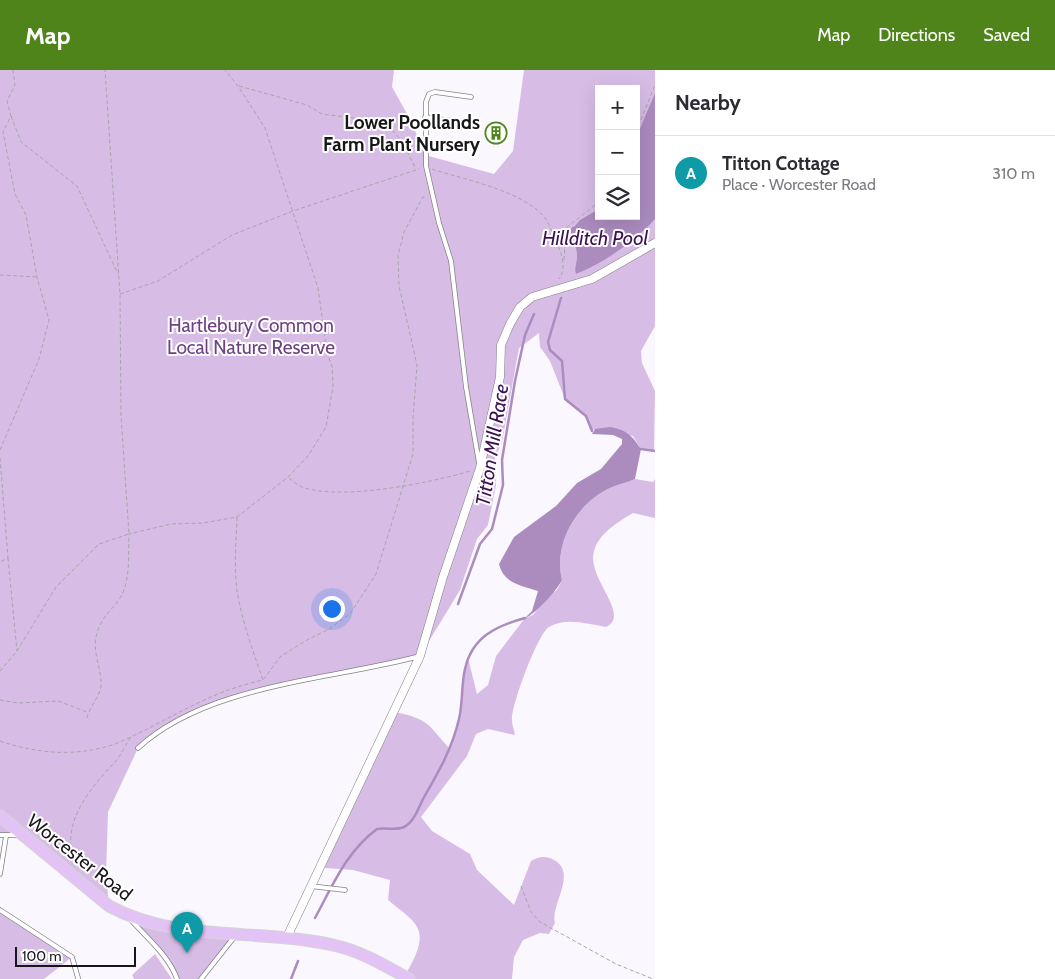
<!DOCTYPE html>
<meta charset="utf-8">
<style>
:root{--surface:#fff;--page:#f2f2f3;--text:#2b2b33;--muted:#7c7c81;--line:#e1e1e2;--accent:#4f841b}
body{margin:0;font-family:Cabin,sans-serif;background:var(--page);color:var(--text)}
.controls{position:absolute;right:15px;top:15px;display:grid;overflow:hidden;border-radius:0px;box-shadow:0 5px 20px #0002}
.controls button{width:45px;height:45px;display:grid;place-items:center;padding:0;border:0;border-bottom:1px solid var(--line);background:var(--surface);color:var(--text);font:25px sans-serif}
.scale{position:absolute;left:15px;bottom:12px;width:121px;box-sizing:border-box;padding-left:5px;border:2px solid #171618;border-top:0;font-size:14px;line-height:18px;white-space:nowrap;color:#171618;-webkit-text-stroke:4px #fff;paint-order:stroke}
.you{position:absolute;left:331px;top:538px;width:18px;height:18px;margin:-12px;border:4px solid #fff;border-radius:50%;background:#1a73e8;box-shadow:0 0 0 8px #1a73e833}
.badge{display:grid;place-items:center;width:32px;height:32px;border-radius:50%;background:var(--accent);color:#fff;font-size:16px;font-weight:700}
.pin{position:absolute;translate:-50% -41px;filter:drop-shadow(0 1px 2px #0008)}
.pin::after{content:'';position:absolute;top:26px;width:18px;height:15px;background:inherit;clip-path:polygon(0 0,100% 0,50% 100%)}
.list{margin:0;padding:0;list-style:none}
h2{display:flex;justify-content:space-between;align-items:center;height:65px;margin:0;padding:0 20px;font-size:21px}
h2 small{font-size:16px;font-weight:400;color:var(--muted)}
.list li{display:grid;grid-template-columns:32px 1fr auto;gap:15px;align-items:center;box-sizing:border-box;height:75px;padding:0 20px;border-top:1px solid var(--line)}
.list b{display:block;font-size:19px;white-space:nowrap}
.list p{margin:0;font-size:16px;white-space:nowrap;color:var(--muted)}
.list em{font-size:16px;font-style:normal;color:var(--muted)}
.icon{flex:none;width:28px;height:28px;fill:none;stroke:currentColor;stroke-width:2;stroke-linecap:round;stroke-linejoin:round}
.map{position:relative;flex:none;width:655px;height:909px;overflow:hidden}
header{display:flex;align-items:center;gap:30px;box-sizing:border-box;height:70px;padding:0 25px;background:var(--accent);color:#fff}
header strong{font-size:24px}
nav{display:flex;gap:28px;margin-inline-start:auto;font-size:18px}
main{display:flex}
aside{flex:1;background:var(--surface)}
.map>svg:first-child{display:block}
.green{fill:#d7bde6;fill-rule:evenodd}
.water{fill:#ac8bbf}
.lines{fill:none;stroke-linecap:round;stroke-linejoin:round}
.stream{stroke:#ac8bbf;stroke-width:2.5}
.service-casing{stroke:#848187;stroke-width:5.5}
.minor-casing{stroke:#848187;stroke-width:9}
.primary-casing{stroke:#d5d5d5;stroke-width:13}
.path{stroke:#a8a5aa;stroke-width:1;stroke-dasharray:4 2.5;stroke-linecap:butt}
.service{stroke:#fff;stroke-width:4}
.minor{stroke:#fff;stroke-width:8}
.primary{stroke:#e3c3f5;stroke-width:11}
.labels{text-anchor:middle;stroke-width:4;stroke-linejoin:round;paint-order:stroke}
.poi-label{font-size:19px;font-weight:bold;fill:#171618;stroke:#fff;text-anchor:end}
.park-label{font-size:19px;fill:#6d4183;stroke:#fff}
.street-label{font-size:19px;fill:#171618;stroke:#fff}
.water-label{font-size:20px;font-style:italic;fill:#3d1151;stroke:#fff}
</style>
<header>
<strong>Map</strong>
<nav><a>Map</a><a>Directions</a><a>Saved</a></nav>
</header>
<main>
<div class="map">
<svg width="655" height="909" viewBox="0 0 655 909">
<rect width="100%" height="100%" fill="#fbf7fe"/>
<!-- green -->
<g class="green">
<path d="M0 0H394L392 17 410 49 425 85 494 104 513 81 524 0H655V256L641 281 642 293 655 321 654 381 641 379 633 366 595 359 592 361 586 346 565 329 550 291 540 277 539 263 519 278 502 372 495 388 496 415 488 455 477 469 460 520 420 586 376 598 280 616 224 630 159 661 138 678 108 742 106 804 109 836 21 764 0 765ZM599 19H636V146H599Z"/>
<path d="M635 409 653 412 655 409V448L633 443C618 452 599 463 594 481 586 508 632 545 606 557 588 554 566 547 549 557 538 563 511 636 512 650 512 655 514 660 515 665L488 659 476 664 467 686 421 747 432 761 470 784 477 800 514 835 531 791C539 787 545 785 554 790 578 803 550 835 555 853L549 864 540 863 523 870 514 887 512 909H403C410 896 426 873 417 857 412 847 397 838 388 830L390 810 353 800 325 798 320 794 394 642C430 649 427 654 450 679L459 649 465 600 468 588 477 624 488 615 496 586 525 548 533 545 549 525 557 520 562 510C553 474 576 434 610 418 618 414 627 413 635 409Z"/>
<path d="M0 840 72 887 44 909H0Z"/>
<path d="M127 846 239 863 201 909H177C168 885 144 865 127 846Z"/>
<path d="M155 884 172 909H134L132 905Z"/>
</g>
<!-- water -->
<g class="water">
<path d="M655 23V149C635 171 604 193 576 204 574 197 577 194 577 187 578 176 570 169 571 158L575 156 580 150 599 139V146H636V68Z"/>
<path d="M610 357C626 360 632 365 641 379L635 409C627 413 618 414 610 418 576 434 553 474 562 510 557 520 536 544 525 548L532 541 538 521C521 515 504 514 499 494L514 467 556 436 577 413 601 399 622 374V369L613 365 592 364 595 359Z"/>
</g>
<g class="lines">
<!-- stream -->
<g class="stream">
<path d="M561 228 548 272 550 280 562 291 565 329 586 346 592 361"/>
<path d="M641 379 655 381"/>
<path d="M458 534 480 474 492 459 503 415 502 390 515 311 525 265 534 244"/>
<path d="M315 848C333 815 346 782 377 759 386 757 395 761 404 757 413 753 419 738 423 729 438 703 452 679 459 649 463 633 461 616 465 599 472 567 496 556 525 548"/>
<path d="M291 909 298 891"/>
</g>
<!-- service casing -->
<g class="service-casing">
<g id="service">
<path d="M471 27 435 22 429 24 426 32V96L439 153 451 191 466 317 479 393"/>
<path d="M425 47 452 51"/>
<path d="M138 678C208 614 331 610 420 586"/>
<path d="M0 765H18"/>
<path d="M0 804 6 766"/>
<path d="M310 816 345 820"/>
<path d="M0 840 72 887 78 908"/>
<path d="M131 850C147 868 169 886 177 909"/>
<path d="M201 909 235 866"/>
</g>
</g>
<!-- minor casing -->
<g class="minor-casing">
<path id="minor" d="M287 867 420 586 443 507 480 398 500 307 501 275 510 254 520 237 532 227 592 209 655 173"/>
</g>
<!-- primary casing -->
<g class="primary-casing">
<path id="primary" d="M0 746 109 836C176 873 259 858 333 875 361 881 384 895 409 909"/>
</g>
<!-- path -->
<g class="path">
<path d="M239 16 307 35 322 44 385 52 401 70 416 99"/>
<path d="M11 46 21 72 77 116 118 204"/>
<path d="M636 62 655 15"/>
<path d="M432 99C465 110 524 121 545 148 551 156 554 168 558 176 563 187 566 199 559 209"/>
<path d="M564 190 566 158 599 132"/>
<path d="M0 205 37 207"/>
<path d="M120 224 158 211 232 165 293 141 419 99"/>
<path d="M0 380 39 289 49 250 37 207 26 145 15 124 3 62 11 46 7 31 15 15 13 0"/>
<path d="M0 388 8 488 0 492"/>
<path d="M289 408C293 411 297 415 302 417 341 431 430 413 470 401"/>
<path d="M237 447C236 472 234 497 237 521 242 551 253 581 263 610"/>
<path d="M8 488 17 581"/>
<path d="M0 601 17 581 56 517 99 474 129 464 121 346 120 224 105 0"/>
<path d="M0 630 18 633 58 631 87 642"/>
<path d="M87 648C89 637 100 627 101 616 102 599 91 580 97 563 103 544 111 542 120 528 131 510 128 484 129 464L171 454 203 453 237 447 288 407 308 386 326 357 333 317 332 296 327 283 318 218 265 58 238 16 225 0"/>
<path d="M0 671C38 684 77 687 115 674 169 651 204 623 263 610L280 587 305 571 329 559 350 544 376 504 413 384V348L417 295 399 216 398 186 404 162 423 127H426"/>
<path d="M77 795C57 758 89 719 114 693 121 686 125 675 131 667"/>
<path d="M521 816 531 842 540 852 616 894 653 909"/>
</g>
<!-- service -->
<use href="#service" class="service"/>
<!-- minor -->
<use href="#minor" class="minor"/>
<!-- primary -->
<use href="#primary" class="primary"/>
</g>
<!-- icons -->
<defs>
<g id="building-ring" transform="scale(1.125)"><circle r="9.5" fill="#fff" stroke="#4f841b" stroke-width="1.5"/><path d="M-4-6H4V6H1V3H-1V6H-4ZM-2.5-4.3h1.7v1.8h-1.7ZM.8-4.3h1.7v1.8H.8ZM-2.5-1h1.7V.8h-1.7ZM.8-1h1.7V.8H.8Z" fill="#4f841b"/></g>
</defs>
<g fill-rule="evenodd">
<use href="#building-ring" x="496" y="63"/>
</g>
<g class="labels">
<!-- poi labels -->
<g class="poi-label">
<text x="480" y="59">Lower Poollands<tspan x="480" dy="22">Farm Plant Nursery</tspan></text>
</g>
<!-- park labels -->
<g class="park-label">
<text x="251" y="262">Hartlebury Common<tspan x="251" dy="22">Local Nature Reserve</tspan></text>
</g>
<!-- street labels -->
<g class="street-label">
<text transform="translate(80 787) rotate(38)" y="7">Worcester Road</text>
</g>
<!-- water labels -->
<g class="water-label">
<text x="595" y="175">Hillditch Pool</text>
<text transform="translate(492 375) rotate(-81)" y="7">Titton Mill Race</text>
</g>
</g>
</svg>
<div class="controls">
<button>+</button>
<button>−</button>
<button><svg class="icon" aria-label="layers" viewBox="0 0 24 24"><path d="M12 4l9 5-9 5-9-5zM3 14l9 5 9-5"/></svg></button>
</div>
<div class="scale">100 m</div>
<div class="you"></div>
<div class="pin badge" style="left:187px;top:883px;background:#0f9aa8">A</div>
</div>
<aside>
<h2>Nearby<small></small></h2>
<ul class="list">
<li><span class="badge" style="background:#0f9aa8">A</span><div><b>Titton Cottage</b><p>Place · Worcester Road</p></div><em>310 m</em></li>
</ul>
</aside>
</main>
